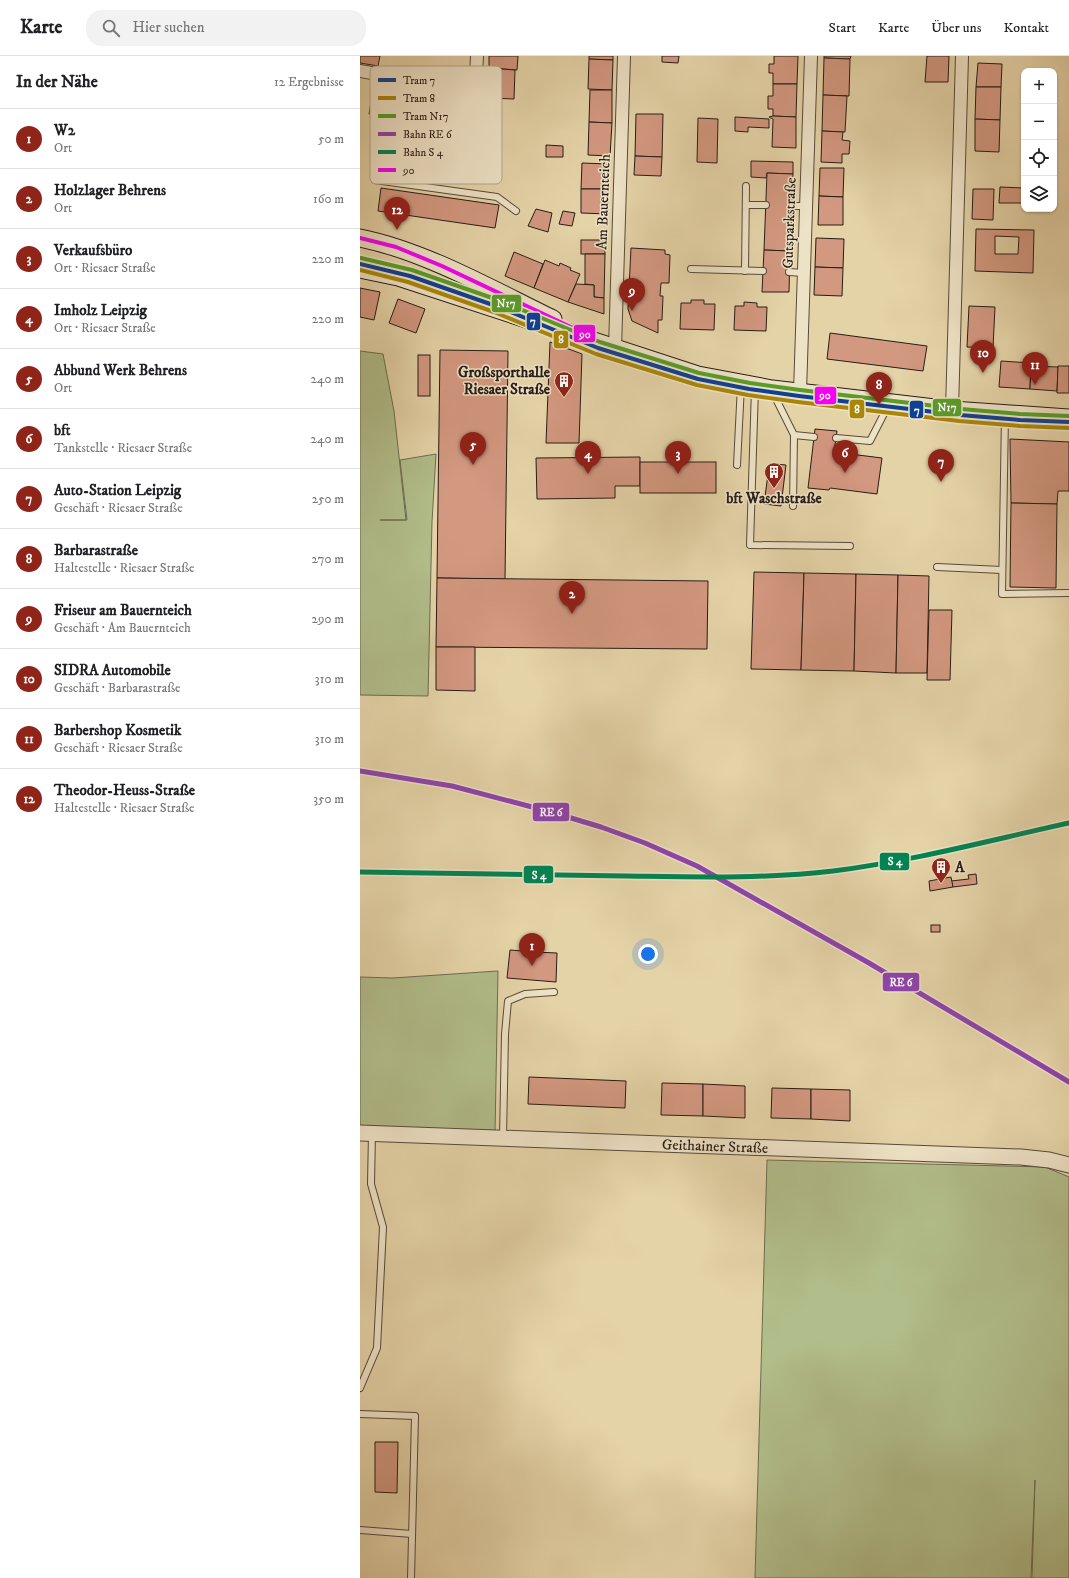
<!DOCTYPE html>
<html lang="de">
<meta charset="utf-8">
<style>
:root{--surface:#fff;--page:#f2f2f2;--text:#202124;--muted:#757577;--line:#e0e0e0;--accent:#8f2418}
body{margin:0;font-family:"IM FELL DW Pica",serif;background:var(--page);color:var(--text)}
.controls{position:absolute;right:12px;top:12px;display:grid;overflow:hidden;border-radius:8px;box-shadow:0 1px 3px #0004}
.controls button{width:36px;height:36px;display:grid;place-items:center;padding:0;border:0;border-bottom:1px solid var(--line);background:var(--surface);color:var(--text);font:20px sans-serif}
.you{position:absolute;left:288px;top:898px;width:14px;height:14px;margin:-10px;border:3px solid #fff;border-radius:50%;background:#1a73e8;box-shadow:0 0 0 6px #1a73e833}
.badge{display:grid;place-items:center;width:26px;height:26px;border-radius:50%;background:var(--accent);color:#fff;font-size:13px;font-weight:700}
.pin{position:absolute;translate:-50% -33px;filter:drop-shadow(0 1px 2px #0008)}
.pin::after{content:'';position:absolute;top:21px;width:14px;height:12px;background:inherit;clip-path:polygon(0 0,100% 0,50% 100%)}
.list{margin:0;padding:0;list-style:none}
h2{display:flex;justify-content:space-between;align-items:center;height:52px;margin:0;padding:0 16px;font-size:17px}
h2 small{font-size:13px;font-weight:400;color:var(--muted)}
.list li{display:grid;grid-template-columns:26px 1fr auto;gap:12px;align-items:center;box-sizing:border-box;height:60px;padding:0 16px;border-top:1px solid var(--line)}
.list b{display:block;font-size:15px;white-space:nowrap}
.list p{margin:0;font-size:13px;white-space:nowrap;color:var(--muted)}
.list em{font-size:13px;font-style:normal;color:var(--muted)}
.icon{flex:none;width:22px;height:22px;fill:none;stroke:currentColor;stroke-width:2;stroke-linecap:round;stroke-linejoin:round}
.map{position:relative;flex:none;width:709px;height:1522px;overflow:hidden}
header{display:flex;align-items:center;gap:24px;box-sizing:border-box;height:56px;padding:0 20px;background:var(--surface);border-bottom:1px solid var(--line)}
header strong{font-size:19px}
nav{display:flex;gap:22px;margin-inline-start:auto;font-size:14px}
.search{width:280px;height:36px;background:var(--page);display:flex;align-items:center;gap:10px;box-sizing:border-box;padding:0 14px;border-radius:16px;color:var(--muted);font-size:15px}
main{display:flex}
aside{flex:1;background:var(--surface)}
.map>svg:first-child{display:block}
.green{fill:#b1bd8a;stroke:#6c6c50}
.building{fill:#d39880;stroke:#271c15;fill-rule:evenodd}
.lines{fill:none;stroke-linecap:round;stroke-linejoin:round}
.service-casing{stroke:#564a3a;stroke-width:8}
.minor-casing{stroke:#564a3a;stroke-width:14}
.tertiary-casing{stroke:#564a3a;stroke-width:17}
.secondary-casing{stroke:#271c15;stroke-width:19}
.service{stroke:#eee2c6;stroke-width:6}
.minor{stroke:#eee2c6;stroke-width:12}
.tertiary{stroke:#eee2c6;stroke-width:15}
.secondary{stroke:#eee2c6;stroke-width:17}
.bus-1-casing{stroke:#eee2c6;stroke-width:7}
.bus-1{stroke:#f401f3;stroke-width:4}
.rail-1-casing{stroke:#eee2c6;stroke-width:8}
.rail-2-casing{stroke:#eee2c6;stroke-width:8}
.rail-1{stroke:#8e44ad;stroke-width:5}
.rail-2{stroke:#028351;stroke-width:5}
.tram-1-casing{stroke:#eee2c6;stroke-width:7}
.tram-2-casing{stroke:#eee2c6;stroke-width:7}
.tram-3-casing{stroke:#eee2c6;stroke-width:7}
.tram-1{stroke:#0e4094;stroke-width:4}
.tram-2{stroke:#a98608;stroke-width:4}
.tram-3{stroke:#599c29;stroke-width:4}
.labels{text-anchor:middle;stroke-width:3;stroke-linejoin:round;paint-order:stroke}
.street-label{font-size:15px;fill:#271c15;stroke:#eee2c6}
.poi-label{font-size:15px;font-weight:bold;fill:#271c15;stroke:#eee2c6;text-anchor:end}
.key{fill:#eee2c6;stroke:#b2a791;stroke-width:1}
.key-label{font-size:11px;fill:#271c15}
.line-badge{stroke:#eee2c6;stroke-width:1.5}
.badge-label{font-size:11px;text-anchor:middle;font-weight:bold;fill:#fff}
</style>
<header>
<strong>Karte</strong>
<div class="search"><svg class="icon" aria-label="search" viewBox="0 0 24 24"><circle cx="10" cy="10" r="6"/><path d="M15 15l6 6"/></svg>Hier suchen</div>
<nav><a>Start</a><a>Karte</a><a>Über uns</a><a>Kontakt</a></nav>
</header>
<main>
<aside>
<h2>In der Nähe<small>12 Ergebnisse</small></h2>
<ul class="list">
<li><span class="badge">1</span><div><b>W2</b><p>Ort</p></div><em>50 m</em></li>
<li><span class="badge">2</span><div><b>Holzlager Behrens</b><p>Ort</p></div><em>160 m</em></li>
<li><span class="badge">3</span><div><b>Verkaufsbüro</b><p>Ort · Riesaer Straße</p></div><em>220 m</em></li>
<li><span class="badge">4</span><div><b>Imholz Leipzig</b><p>Ort · Riesaer Straße</p></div><em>220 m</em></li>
<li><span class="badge">5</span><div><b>Abbund Werk Behrens</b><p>Ort</p></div><em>240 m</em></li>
<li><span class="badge">6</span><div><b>bft</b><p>Tankstelle · Riesaer Straße</p></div><em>240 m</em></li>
<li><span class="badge">7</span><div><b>Auto-Station Leipzig</b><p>Geschäft · Riesaer Straße</p></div><em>250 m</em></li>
<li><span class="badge">8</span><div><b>Barbarastraße</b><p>Haltestelle · Riesaer Straße</p></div><em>270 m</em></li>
<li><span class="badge">9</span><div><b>Friseur am Bauernteich</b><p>Geschäft · Am Bauernteich</p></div><em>290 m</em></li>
<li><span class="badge">10</span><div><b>SIDRA Automobile</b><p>Geschäft · Barbarastraße</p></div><em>310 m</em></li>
<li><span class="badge">11</span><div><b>Barbershop Kosmetik</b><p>Geschäft · Riesaer Straße</p></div><em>310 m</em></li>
<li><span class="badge">12</span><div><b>Theodor-Heuss-Straße</b><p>Haltestelle · Riesaer Straße</p></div><em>350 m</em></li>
</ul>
</aside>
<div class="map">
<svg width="709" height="1522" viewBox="0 0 709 1522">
<rect width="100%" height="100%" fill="#e5d3a8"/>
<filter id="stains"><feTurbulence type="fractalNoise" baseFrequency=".005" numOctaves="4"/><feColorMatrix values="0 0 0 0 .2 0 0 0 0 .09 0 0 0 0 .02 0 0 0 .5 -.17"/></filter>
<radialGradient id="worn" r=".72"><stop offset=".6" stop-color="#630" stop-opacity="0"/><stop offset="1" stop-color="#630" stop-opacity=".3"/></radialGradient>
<!-- green -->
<g class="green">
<path d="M0 295 23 298 34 355 46 464H20H47L40 404 76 398 72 466 68 640 0 639Z"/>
<path d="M138 915 135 1078 0 1073V921L33 922Z"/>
<path d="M407 1104 685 1111 709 1121V1522H672L675 1424 671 1522H395Z"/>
</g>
<!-- building -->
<g class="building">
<path d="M0 0H20L18 10 0 7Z"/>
<path d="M129 0H158L157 14 129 12Z"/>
<path d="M229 0H253V4L229 3Z"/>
<path d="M302 0H319L318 7 302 6Z"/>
<path d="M414 0H438L437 28H413V17H409V8H414Z"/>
<path d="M464 0H491L490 3 464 2Z"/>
<path d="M567 0H589L588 26H565Z"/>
<path d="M464 2 490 3 489 40 463 39Z"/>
<path d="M229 3 253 4 252 34 228 33Z"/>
<path d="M618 7 642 8 641 31H616Z"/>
<path d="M129 12 155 14 154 43 128 42Z"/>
<path d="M413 28H437L436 61 413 60V53H408V40H413Z"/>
<path d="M616 31H641L640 64 615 63Z"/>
<path d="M13 33 119 50 115 75 9 58Z"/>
<path d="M230 34H252V67L229 66Z"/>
<path d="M463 39 487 40 485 76 462 75Z"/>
<path d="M276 58H303L302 101 275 100Z"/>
<path d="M413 60 436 61V92L412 91 413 63 409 61Z"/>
<path d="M375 61 409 63V72L388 71V76L375 75Z"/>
<path d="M338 62 358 63 357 107 337 106Z"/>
<path d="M615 63 640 64 639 96 615 95Z"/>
<path d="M229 66 252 67 250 100 228 99Z"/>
<path d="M462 75 483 76 482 84 490 85 489 98H482V107L461 106Z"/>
<path d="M186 89 203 90V101H186Z"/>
<path d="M275 100 302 101 301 120 274 119Z"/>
<path d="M391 105 433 106V118L407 117 406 122 391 121Z"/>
<path d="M222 107 249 108 248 133H221Z"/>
<path d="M460 112H484L483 141 459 140Z"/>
<path d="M407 117 433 118 430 195 404 194Z"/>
<path d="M640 131 664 132V147H639Z"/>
<path d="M21 132 139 149 135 172 18 155Z"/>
<path d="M221 133H248V158L221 157Z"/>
<path d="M613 133H634L633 164 612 163Z"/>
<path d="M459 140 483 141V169H458Z"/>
<path d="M176 153 192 157 188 176 168 170Z"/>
<path d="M203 155 215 157 212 170 199 168Z"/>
<path d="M616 173 674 174 673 217 615 215ZM635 180 659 181 658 198H635Z"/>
<path d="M456 182 484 183 483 212 455 211Z"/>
<rect x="221" y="184" width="24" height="14"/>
<path d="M271 192 305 194V198L310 199 309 227H301L300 240H303L302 264H298V277L272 265 268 253Z"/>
<path d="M404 194 430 195 429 236H402Z"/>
<path d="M154 196 183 208 174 232 145 220Z"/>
<path d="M225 198H245L244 242 234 241V229L225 228Z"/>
<path d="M185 204 199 210 200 207 211 212 210 214 220 218 208 246 174 232Z"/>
<path d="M455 211 483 212 482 240 454 239Z"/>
<path d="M216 228 234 229V241L244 242V258L208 246Z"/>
<path d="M0 232 20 236 14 264 0 261Z"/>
<path d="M38 243 65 253 56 277 29 267Z"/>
<path d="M331 244H344V248H355L354 274 320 273 321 247H331Z"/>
<path d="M384 246 397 247V251H407L406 275 374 274 375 250H384Z"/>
<path d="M609 250 635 251 633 292 607 291Z"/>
<path d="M470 277 567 290 563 315 467 303Z"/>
<path d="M190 286 222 298 219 387H186Z"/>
<path d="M80 294 148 295 145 523 77 522Z"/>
<rect x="58" y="299" width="12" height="41"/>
<path d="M641 305 671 307 670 333 639 331Z"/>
<path d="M671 310 698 311 697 335 670 333Z"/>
<path d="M698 310H709V337H697Z"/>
<path d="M455 373 477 375 474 396 522 402 517 438 470 432 469 434 448 432Z"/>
<path d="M650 383 709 386V435H698L697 448 651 447Z"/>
<path d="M280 401V430H255V442L177 443 176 402Z"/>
<rect x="280" y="406" width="76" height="31"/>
<path d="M415 408 426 409 421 450 404 448 408 418 413 419Z"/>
<path d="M651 447 697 448 696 532 650 531Z"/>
<path d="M394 516 444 517 441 614 391 613Z"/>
<path d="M444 517 496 518 494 615 441 614Z"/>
<path d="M496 518 538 519 536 617 494 615Z"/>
<path d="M538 519 569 520 567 617H536Z"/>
<path d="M77 522 348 525 347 593 76 591Z"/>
<path d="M569 554H592L590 624H567Z"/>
<path d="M76 591H115V635L76 634Z"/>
<path d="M616 818 617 828 593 831 591 825 609 823 608 819Z"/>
<path d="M591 821 593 831 570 835 569 825Z"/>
<rect x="571" y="869" width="9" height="7"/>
<path d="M162 892H174V896L197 897 196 926 147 922 150 894 162 895Z"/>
<path d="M169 1021 266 1025 265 1052 168 1048Z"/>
<path d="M302 1027 343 1028V1060L301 1059Z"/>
<path d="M343 1028 385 1030V1062L343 1060Z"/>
<path d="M412 1032 451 1033V1063L411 1062Z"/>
<path d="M451 1033 490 1034V1065L451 1063Z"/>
<path d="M15 1386H38L37 1437 15 1436Z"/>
</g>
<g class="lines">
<!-- service casing -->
<g class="service-casing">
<g id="service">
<path d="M15 124 137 141 156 155"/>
<path d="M386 149H406"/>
<path d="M432 150H446"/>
<path d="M331 213 403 215"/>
<path d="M385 215 386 130"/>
<path d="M429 216 444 217"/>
<path d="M395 332 390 489 490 490"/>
<path d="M412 335 434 379 454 381"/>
<path d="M645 359 642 538 709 537"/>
<path d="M476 382 510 385 529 348"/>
<path d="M377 409 381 329"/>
<path d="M433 450 434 379"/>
<path d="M577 511 642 514"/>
<path d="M143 1082 145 978 148 945 165 938 194 936"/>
<path d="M0 1332 17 1292 23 1171 11 1128 12 1077"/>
<path d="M0 1358 55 1360 51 1522"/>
<path d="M0 1474 52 1478"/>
</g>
</g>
<!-- minor casing -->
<g class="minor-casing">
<g id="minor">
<path d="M0 15 100 33C118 24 116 18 117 0"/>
<path d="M255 292 264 0"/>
<path d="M440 336 451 0"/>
<path d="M592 354 602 0"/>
</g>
</g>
<!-- tertiary casing -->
<g class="tertiary-casing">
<path id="tertiary" d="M0 1077 661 1101 689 1104 709 1109"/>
</g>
<!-- secondary casing -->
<g class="secondary-casing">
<g id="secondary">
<path d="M0 182C65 195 133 234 193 263"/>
<path d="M0 213 38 221 338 319 412 333 592 354 709 362"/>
</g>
</g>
<!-- service -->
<use href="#service" class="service"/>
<!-- minor -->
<use href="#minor" class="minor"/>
<!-- tertiary -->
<use href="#tertiary" class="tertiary"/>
<!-- secondary -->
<use href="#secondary" class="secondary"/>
<!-- bus-1 casing -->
<g class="bus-1-casing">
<path id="bus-1" d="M0 182 36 191 82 210 255 292 338 319 412 333 592 354 709 362"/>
</g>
<!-- bus-1 -->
<use href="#bus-1" class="bus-1"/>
<!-- rail-1 casing -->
<g class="rail-1-casing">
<path id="rail-1" d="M0 715 92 730 191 756 241 771 285 787 337 810 509 907 709 1026"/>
</g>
<!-- rail-2 casing -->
<g class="rail-2-casing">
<path id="rail-2" d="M0 816C89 817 177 819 266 820 335 821 405 823 473 815 553 805 631 784 709 767"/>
</g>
<!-- rail-1 -->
<use href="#rail-1" class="rail-1"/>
<!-- rail-2 -->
<use href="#rail-2" class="rail-2"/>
<!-- tram-1 casing -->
<g class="tram-1-casing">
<path id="tram-1" d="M0 208 50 220 136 250 238 292 338 323 389 333 439 340 600 359 660 364 709 366"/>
</g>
<!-- tram-2 casing -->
<g class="tram-2-casing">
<path id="tram-2" d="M0 214 48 226 134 256 236 298 337 329 388 339 438 346 599 365 660 370 709 372"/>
</g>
<!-- tram-3 casing -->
<g class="tram-3-casing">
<path id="tram-3" d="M1 202 52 214 138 244 240 286 339 317 390 327 440 334 601 353 660 358 709 360"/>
</g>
<!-- tram-1 -->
<use href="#tram-1" class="tram-1"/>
<!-- tram-2 -->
<use href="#tram-2" class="tram-2"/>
<!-- tram-3 -->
<use href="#tram-3" class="tram-3"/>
</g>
<!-- icons -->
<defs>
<g id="building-pin" transform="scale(1)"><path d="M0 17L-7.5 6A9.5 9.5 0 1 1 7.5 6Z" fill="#8f2418" stroke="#eee2c6"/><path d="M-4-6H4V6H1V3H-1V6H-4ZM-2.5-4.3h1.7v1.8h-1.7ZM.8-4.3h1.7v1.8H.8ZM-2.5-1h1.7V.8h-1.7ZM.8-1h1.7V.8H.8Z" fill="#fff"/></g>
</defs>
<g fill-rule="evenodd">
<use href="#building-pin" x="204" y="325"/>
<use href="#building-pin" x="414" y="416"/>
<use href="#building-pin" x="581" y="811"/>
</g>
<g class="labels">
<!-- street labels -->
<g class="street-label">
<text transform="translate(243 146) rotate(-88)" y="5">Am Bauernteich</text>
<text transform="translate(429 167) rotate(-88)" y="5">Gutsparkstraße</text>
<text transform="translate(355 1090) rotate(2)" y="5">Geithainer Straße</text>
</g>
<!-- poi labels -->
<g class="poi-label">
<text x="190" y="321">Großsporthalle<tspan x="190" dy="17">Riesaer Straße</tspan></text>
<text x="414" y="447" text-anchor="middle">bft Waschstraße</text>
<text x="595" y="816" text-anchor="start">A</text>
</g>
</g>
<!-- legend -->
<rect x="10" y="10" width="132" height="118" rx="6" class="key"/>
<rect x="18" y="22" width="18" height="4" fill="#0e4094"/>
<rect x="18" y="40" width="18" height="4" fill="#a98608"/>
<rect x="18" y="58" width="18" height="4" fill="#599c29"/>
<rect x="18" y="76" width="18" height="4" fill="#8e44ad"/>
<rect x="18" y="94" width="18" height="4" fill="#028351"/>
<rect x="18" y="112" width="18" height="4" fill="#f401f3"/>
<g class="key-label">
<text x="43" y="28">Tram 7</text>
<text x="43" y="46">Tram 8</text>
<text x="43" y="64">Tram N17</text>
<text x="43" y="82">Bahn RE 6</text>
<text x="43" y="100">Bahn S 4</text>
<text x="43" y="118">90</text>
</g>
<g class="line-badge">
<rect x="131" y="238" width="31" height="19" rx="4" fill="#599c29"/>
<rect x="166" y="256" width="15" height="19" rx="4" fill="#0e4094"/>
<rect x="213" y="268" width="23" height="19" rx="4" fill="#f401f3"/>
<rect x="193" y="274" width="16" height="19" rx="4" fill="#a98608"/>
<rect x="454" y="330" width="23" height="19" rx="4" fill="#f401f3"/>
<rect x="572" y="342" width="30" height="19" rx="4" fill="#599c29"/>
<rect x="489" y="343" width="16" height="20" rx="4" fill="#a98608"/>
<rect x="549" y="344" width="15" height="19" rx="4" fill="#0e4094"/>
<rect x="172" y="746" width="38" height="20" rx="4" fill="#8e44ad"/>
<rect x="519" y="796" width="31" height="19" rx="4" fill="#028351"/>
<rect x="163" y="809" width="31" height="19" rx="4" fill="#028351"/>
<rect x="522" y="916" width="38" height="20" rx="4" fill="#8e44ad"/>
</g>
<g class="badge-label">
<text x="146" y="251">N17</text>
<text x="173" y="269">7</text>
<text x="225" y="282">90</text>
<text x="201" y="287">8</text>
<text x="465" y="343">90</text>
<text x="587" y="355">N17</text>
<text x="497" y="357">8</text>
<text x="557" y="358">7</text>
<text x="191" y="760">RE 6</text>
<text x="535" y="809">S 4</text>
<text x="179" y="823">S 4</text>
<text x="541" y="930">RE 6</text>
</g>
<rect width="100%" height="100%" filter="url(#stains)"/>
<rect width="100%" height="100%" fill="url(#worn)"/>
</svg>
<div class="controls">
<button>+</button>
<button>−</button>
<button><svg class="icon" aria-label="locate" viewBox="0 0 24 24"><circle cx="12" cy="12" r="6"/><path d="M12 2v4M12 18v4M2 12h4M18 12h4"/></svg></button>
<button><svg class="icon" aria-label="layers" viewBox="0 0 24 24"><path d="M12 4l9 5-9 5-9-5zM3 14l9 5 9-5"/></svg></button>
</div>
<div class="you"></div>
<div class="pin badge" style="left:172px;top:910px">1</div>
<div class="pin badge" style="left:212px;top:558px">2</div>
<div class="pin badge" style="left:318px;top:418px">3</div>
<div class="pin badge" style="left:228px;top:418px">4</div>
<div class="pin badge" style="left:113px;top:409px">5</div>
<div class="pin badge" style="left:485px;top:417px">6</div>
<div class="pin badge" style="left:581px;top:426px">7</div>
<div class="pin badge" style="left:519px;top:349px">8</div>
<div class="pin badge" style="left:272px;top:255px">9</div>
<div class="pin badge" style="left:623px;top:317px">10</div>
<div class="pin badge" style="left:675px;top:329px">11</div>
<div class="pin badge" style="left:37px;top:174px">12</div>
</div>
</main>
